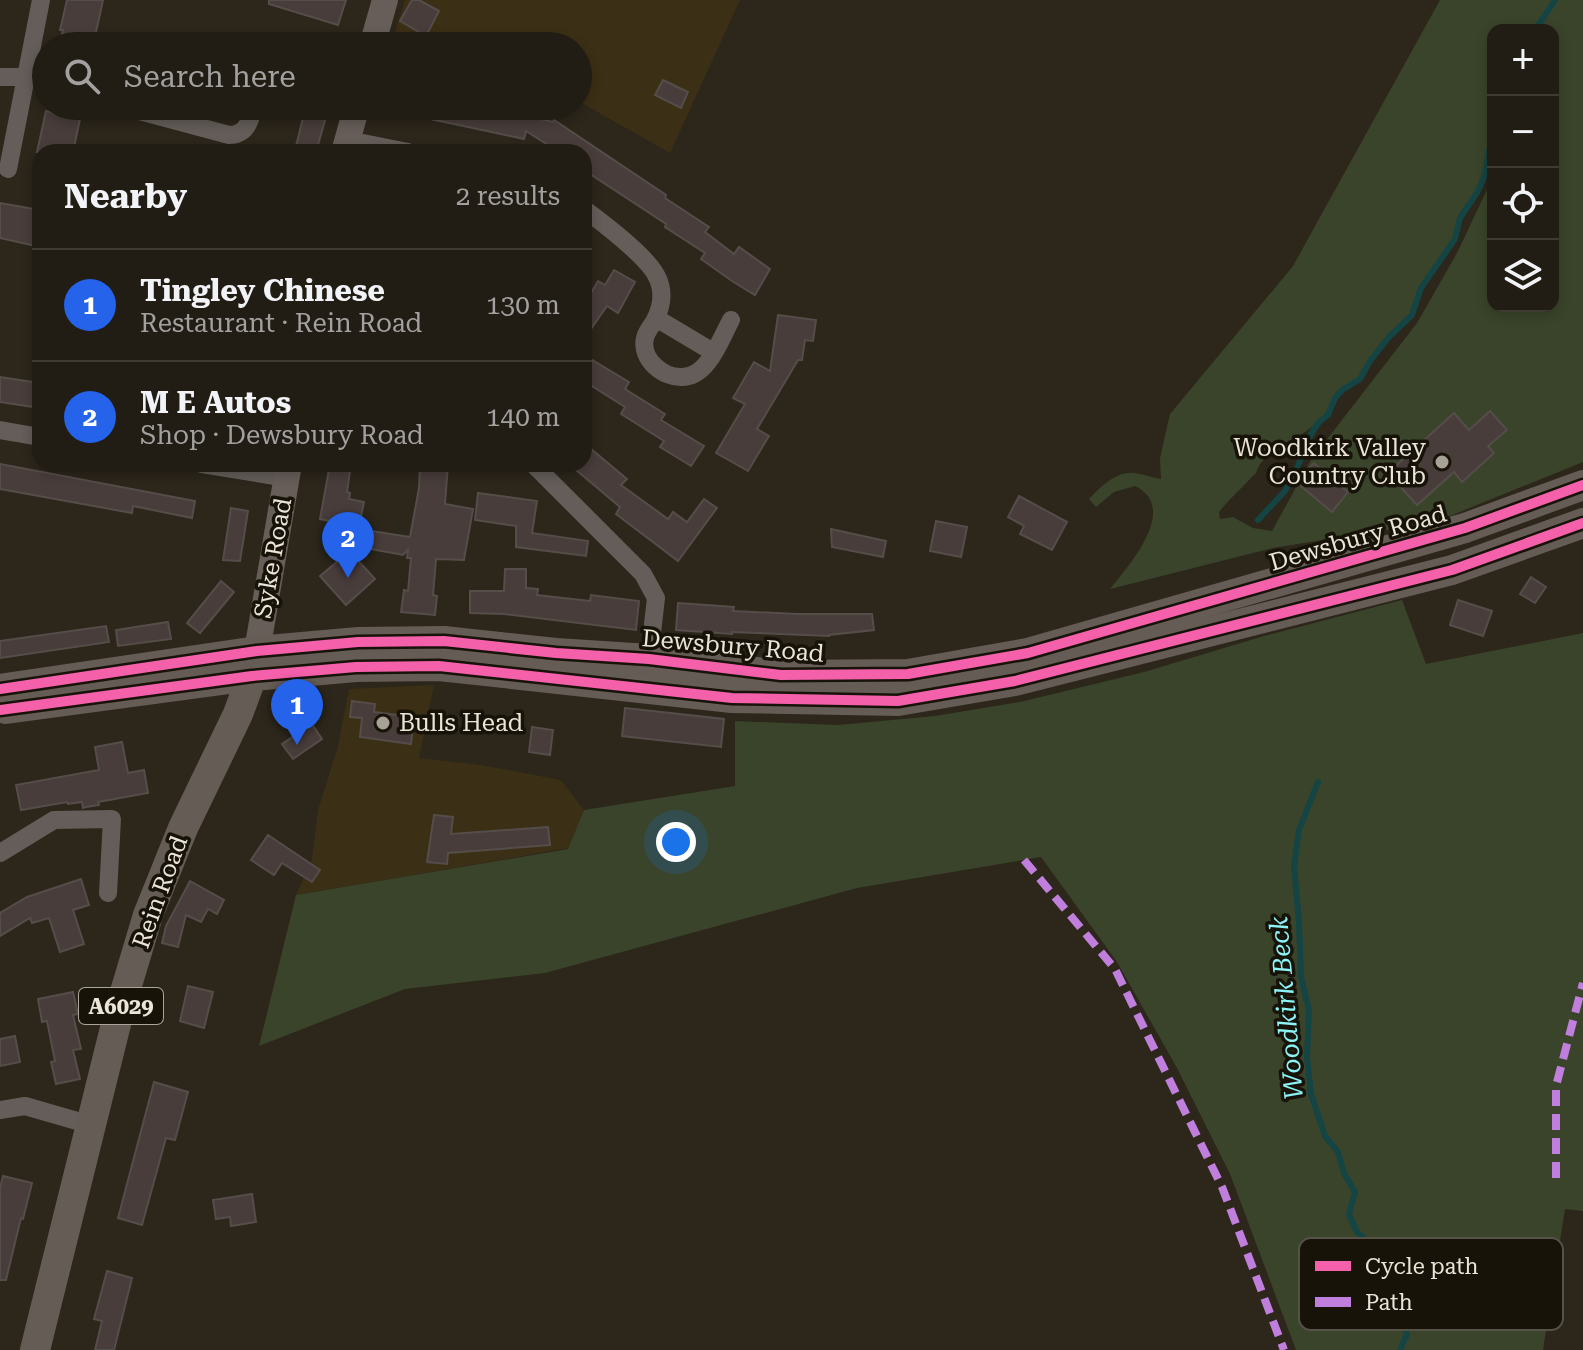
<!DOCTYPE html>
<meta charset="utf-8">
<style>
:root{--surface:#211c14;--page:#29251d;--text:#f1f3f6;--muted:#a2a1a0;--line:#3e3a34;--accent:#2563eb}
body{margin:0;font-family:"Roboto Serif",serif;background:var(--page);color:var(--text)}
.controls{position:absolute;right:24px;top:24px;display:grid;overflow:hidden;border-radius:16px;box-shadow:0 4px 12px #0003}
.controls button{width:72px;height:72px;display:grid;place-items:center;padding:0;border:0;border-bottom:2px solid var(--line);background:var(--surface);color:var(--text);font:40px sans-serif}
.you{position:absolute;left:676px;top:842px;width:28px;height:28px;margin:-20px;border:6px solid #fff;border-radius:50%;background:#1a73e8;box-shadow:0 0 0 12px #1a73e833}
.badge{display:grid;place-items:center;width:52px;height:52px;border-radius:50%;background:var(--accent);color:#fff;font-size:26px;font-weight:700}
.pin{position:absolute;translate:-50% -66px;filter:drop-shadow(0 2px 4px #0008)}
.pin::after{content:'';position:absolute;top:42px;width:28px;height:24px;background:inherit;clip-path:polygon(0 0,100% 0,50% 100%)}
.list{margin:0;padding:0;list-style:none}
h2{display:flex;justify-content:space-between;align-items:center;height:104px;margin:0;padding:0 32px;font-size:34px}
h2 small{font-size:26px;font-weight:400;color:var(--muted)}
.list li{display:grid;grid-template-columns:52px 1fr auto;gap:24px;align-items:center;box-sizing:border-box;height:112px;padding:0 32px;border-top:2px solid var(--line)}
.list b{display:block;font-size:30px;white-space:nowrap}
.list p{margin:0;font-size:26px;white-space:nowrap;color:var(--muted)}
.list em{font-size:26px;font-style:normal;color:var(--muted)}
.icon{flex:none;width:44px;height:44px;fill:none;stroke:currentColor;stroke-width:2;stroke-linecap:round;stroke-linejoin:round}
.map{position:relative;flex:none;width:1583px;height:1350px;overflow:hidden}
.search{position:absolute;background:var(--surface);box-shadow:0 4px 12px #0003;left:32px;top:32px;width:560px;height:88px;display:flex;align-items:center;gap:20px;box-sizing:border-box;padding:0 28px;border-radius:44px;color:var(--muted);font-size:30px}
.panel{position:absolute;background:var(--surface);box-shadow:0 4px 12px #0003;left:32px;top:144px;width:560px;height:328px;border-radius:24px}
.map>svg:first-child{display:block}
.built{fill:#3b3015}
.green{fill:#3a442a;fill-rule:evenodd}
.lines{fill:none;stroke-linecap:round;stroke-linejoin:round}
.stream{stroke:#154444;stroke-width:6}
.building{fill:#483d3b;stroke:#554d4a;stroke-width:2}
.street{stroke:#645d59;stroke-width:18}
.secondary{stroke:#675e59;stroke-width:26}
.primary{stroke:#655c56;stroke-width:30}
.quiet{stroke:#c07fdc;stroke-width:8;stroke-dasharray:16 8;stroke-linecap:butt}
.cycleway-casing{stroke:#171309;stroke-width:15}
.cycleway{stroke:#f560ab;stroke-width:10}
.poi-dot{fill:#a8a296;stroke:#171309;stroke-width:3}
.labels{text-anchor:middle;stroke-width:7;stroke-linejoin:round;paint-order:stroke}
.shield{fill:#171309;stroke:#aba69a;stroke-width:2}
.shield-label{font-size:22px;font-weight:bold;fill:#ebe5d8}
.poi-label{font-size:24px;fill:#ebe5d8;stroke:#171309;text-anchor:end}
.street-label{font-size:24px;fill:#ebe5d8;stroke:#171309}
.water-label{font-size:26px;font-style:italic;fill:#8cf3f7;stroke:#171309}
.key{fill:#171309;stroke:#575247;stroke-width:2}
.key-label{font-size:22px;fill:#ebe5d8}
</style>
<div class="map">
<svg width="1583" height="1350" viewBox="0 0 1583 1350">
<rect width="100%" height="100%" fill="#2c261b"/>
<!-- built -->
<g class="built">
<path d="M405 0H740L670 153 578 101V46H482L474 42 453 46H391Z"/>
<path d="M434 685 419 758 481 765 561 780 584 810 569 848 296 895 312 859 318 810 338 746 349 689Z"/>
</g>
<!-- green -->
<g class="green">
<path d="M1440 0H1583V462L1435 522 1273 548 1110 589C1129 565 1180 508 1135 486L1114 492 1096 507 1089 499C1100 487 1117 470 1135 473 1144 474 1152 478 1161 479L1160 458 1170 414 1293 266ZM1493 30H1553V306H1493V177L1457 253 1417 323 1311 460 1272 531 1253 528 1233 517 1220 519 1219 512C1229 499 1241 489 1252 477 1260 470 1254 475 1259 466 1265 456 1275 450 1286 446L1328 415 1331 406 1342 390 1360 379 1370 361 1389 337 1412 315 1421 288 1455 239 1460 218 1478 191 1484 177 1493 132Z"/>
<path d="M1402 600 1426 664 1583 633V1211L1565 1209 1543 1350H1296L1230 1174 1177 1068 1117 962 1041 857 857 888 545 973 405 989 259 1046 296 895 568 849 584 810 735 786V721L838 725 935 716 1020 702 1144 672 1264 636Z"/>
</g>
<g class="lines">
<!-- stream -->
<g class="stream">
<path d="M1535 30 1555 0"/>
<path d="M1258 520 1284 492 1292 480 1311 434 1319 422 1328 415 1335 398 1342 390 1360 379 1370 361 1389 337 1412 315 1421 288 1455 239 1460 218 1478 191 1484 177 1493 132"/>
<path d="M1318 782 1299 830 1294 866 1299 922 1301 977 1309 1010 1307 1057 1311 1094 1325 1136 1338 1152 1344 1173 1355 1192 1349 1214 1357 1232 1379 1252 1384 1273 1404 1307 1403 1321 1407 1334 1400 1350"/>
</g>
</g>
<!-- building -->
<g class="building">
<path d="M67 0H103L93 46H59L63 30H60Z"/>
<path d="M269 0H346L338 25 269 4Z"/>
<path d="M412 0H419L439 11 426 36 400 21Z"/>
<path d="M663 80 688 92 681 108 655 95Z"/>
<path d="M306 106H329L316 152 296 146Z"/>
<path d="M403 106H478L495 110 496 108 553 122 554 120 666 195 665 198 709 227 705 232 734 254 739 247 770 269 755 295 732 281 701 259 705 253 665 227 666 224 584 170V152H559L526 131 524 139 402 113Z"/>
<path d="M46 111 80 119 73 152H37Z"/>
<path d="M0 203 40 210V247L0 238Z"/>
<path d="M614 270 635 282 618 313 607 306 584 339V305L598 281 605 285Z"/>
<path d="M778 315 816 320 813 341 805 340 802 360H798L757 429 769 436 748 471 716 453 745 404 733 398 754 362 770 371Z"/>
<path d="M584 355 629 382 625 389 665 414 661 420 704 446 691 466 660 447 664 441 621 414 625 407 584 381Z"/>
<path d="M0 377 40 383V408L0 402Z"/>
<path d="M1490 411 1507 430 1488 446 1494 453 1462 482 1454 472 1417 505 1388 473 1454 413 1469 430Z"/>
<path d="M584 443 627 479 621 485 668 519 673 512 687 522 704 499 717 508 678 561 616 514 620 507 569 464H584Z"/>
<path d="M1314 463 1348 492 1332 512 1297 483Z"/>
<path d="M0 464 195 501 192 518 133 506 132 513 0 489Z"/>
<path d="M330 464H351L347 492 350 493 349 499 364 502 358 530 333 525 334 522 320 519Z"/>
<path d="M420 464H448L445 504 473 509 464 560 436 559 433 595 437 596 435 615 401 612 404 590 408 591 411 558H407L408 550 403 555 354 546 372 531 410 537 419 488Z"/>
<path d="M478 493 537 501 532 533 588 541 586 556 516 547V526L475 520Z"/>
<path d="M1019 496 1067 522 1052 550 1020 534 1024 526 1008 517Z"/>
<path d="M231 508 248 511 240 561 223 560Z"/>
<path d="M936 521 967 527 961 557 930 551Z"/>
<path d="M831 529 886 541 883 557 832 547Z"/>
<path d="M346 554H352L375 579 346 605 320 576Z"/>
<path d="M505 569H526V588L538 589 537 595 590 601 591 595 639 601 636 630 504 614 470 613V591H504Z"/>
<path d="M1531 577 1546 587 1535 603 1520 594Z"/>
<path d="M221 581 234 592 200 633 187 623Z"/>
<path d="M1458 600 1492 611 1483 636 1450 625Z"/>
<path d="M678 603 734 607 733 611 797 614H872L874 630 829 635V636L732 632V634L676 630Z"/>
<path d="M168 622 171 639 118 646 116 630Z"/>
<path d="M106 626 109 642 0 658V641Z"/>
<path d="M352 701 375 704 374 712 414 717 411 744 360 737 362 718 350 717Z"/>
<path d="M625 708 724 719 721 747 622 736Z"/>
<path d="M312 724 322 739 293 759 282 744Z"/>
<path d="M532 727 553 730 550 755 529 752Z"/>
<path d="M122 742 128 773 144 770 148 793 98 802 99 805 86 807 83 808 82 802 68 804 67 802 21 810 16 785 99 770 95 747Z"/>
<path d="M434 815 453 817 451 834 548 827 550 845 448 853 447 864 427 862Z"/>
<path d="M268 835 320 870 312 882 282 863 274 875 251 860Z"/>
<path d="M81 879 89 905 73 910 84 944 60 952 49 918 32 923 30 918 0 936V913L27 897Z"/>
<path d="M190 881 224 900 217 914 208 909 201 922 186 915 178 947 162 943 166 926Z"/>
<path d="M188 986 213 992 204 1028 180 1021Z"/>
<path d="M73 992 78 1014 73 1015 81 1049 73 1050 80 1079 56 1084 51 1062 55 1061 47 1021 42 1022 38 999Z"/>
<path d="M15 1036 20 1062 0 1066V1039Z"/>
<path d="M154 1082 188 1092 175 1140 166 1138 142 1225 118 1218Z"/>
<path d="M3 1176 32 1183 23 1219 21 1218 6 1280H0V1188Z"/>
<path d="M252 1194 256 1222 231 1226 230 1217 216 1219 213 1200Z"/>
<path d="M107 1271 132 1278 114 1350H95L102 1321 94 1319Z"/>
</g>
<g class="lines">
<!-- street -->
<g class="street">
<path d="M0 77H25"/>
<path d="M121 106 229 135C247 135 250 121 254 106"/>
<path d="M348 140 408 152"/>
<path d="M8 169 41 0"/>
<path d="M584 209C603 223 646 256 656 275 665 291 662 307 654 322 651 326 646 333 645 338 640 359 663 378 682 377 708 377 720 340 731 320"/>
<path d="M656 318 713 352"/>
<path d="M0 430 40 437"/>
<path d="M202 464 287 478"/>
<path d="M533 464 643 574 656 598 649 659"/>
<path d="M0 853 54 820 112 819 108 893"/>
<path d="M0 1110 25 1106 91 1125"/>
</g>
<!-- secondary -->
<g class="secondary">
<path d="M372 46 385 0"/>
<path d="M344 152 357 106"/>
<path d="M257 651 289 464"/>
</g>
<!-- primary -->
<g class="primary">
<path d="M0 689 257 651 358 642 444 641 556 653 649 659 781 675 908 674 1028 653 1465 528 1583 485"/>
<path d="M6 709 252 676 356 667 439 666 732 698 898 701 1015 681 1452 570 1583 523"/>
<path d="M35 1350 119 1012 148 915 183 828 238 714 252 676 255 661"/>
</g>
<!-- quiet -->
<g class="quiet">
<path d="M1024 860 1115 969 1222 1187 1284 1350"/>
<path d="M1556 1178V1086L1583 983"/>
</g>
<!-- cycleway casing -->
<g class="cycleway-casing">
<g id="cycleway">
<path d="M0 689 257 651 358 642 444 641 556 653 649 659 781 675 908 674 1028 653 1465 528 1583 485"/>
<path d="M0 710 252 676 356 667 439 666 732 698 898 701 1015 681 1452 570 1583 523"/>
</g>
</g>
<!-- cycleway -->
<use href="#cycleway" class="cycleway"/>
</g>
<!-- markers -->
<g class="poi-dot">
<circle cx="1442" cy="462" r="8"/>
<circle cx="383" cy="723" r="8"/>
</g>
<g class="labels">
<!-- shield labels -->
<rect class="shield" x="79" y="988" width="84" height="36" rx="6"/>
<g class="shield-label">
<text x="121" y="1014">A6029</text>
</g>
<!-- poi labels -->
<g class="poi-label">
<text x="1426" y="456">Woodkirk Valley<tspan x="1426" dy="28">Country Club</tspan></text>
<text x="399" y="731" text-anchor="start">Bulls Head</text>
</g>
<!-- street labels -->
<g class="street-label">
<text transform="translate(1358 538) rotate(-16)" y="8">Dewsbury Road</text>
<text transform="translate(273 558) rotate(-80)" y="8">Syke Road</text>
<text transform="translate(733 646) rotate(5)" y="8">Dewsbury Road</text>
<text transform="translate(160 892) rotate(-70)" y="8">Rein Road</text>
</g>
<!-- water labels -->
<g class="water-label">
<text transform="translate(1286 1008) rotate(-95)" y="9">Woodkirk Beck</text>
</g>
</g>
<!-- legend -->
<rect x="1299" y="1238" width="264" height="92" rx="12" class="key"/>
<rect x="1315" y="1261" width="36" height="10" fill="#f560ab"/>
<rect x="1315" y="1297" width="36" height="10" fill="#c07fdc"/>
<g class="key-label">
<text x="1365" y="1274">Cycle path</text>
<text x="1365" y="1310">Path</text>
</g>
</svg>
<div class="controls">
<button>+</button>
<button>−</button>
<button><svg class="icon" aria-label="locate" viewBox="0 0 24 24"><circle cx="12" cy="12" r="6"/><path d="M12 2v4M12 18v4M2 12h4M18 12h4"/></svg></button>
<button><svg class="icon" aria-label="layers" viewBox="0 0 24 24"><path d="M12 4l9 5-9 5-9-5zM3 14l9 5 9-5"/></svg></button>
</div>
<div class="you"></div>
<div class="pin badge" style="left:297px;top:745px">1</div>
<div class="pin badge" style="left:348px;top:578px">2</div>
<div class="search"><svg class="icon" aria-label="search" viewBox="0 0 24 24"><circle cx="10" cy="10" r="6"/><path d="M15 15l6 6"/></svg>Search here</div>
<section class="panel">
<h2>Nearby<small>2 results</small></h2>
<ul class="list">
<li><span class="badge">1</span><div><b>Tingley Chinese</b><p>Restaurant · Rein Road</p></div><em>130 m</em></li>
<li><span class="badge">2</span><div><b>M E Autos</b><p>Shop · Dewsbury Road</p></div><em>140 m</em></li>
</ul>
</section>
</div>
